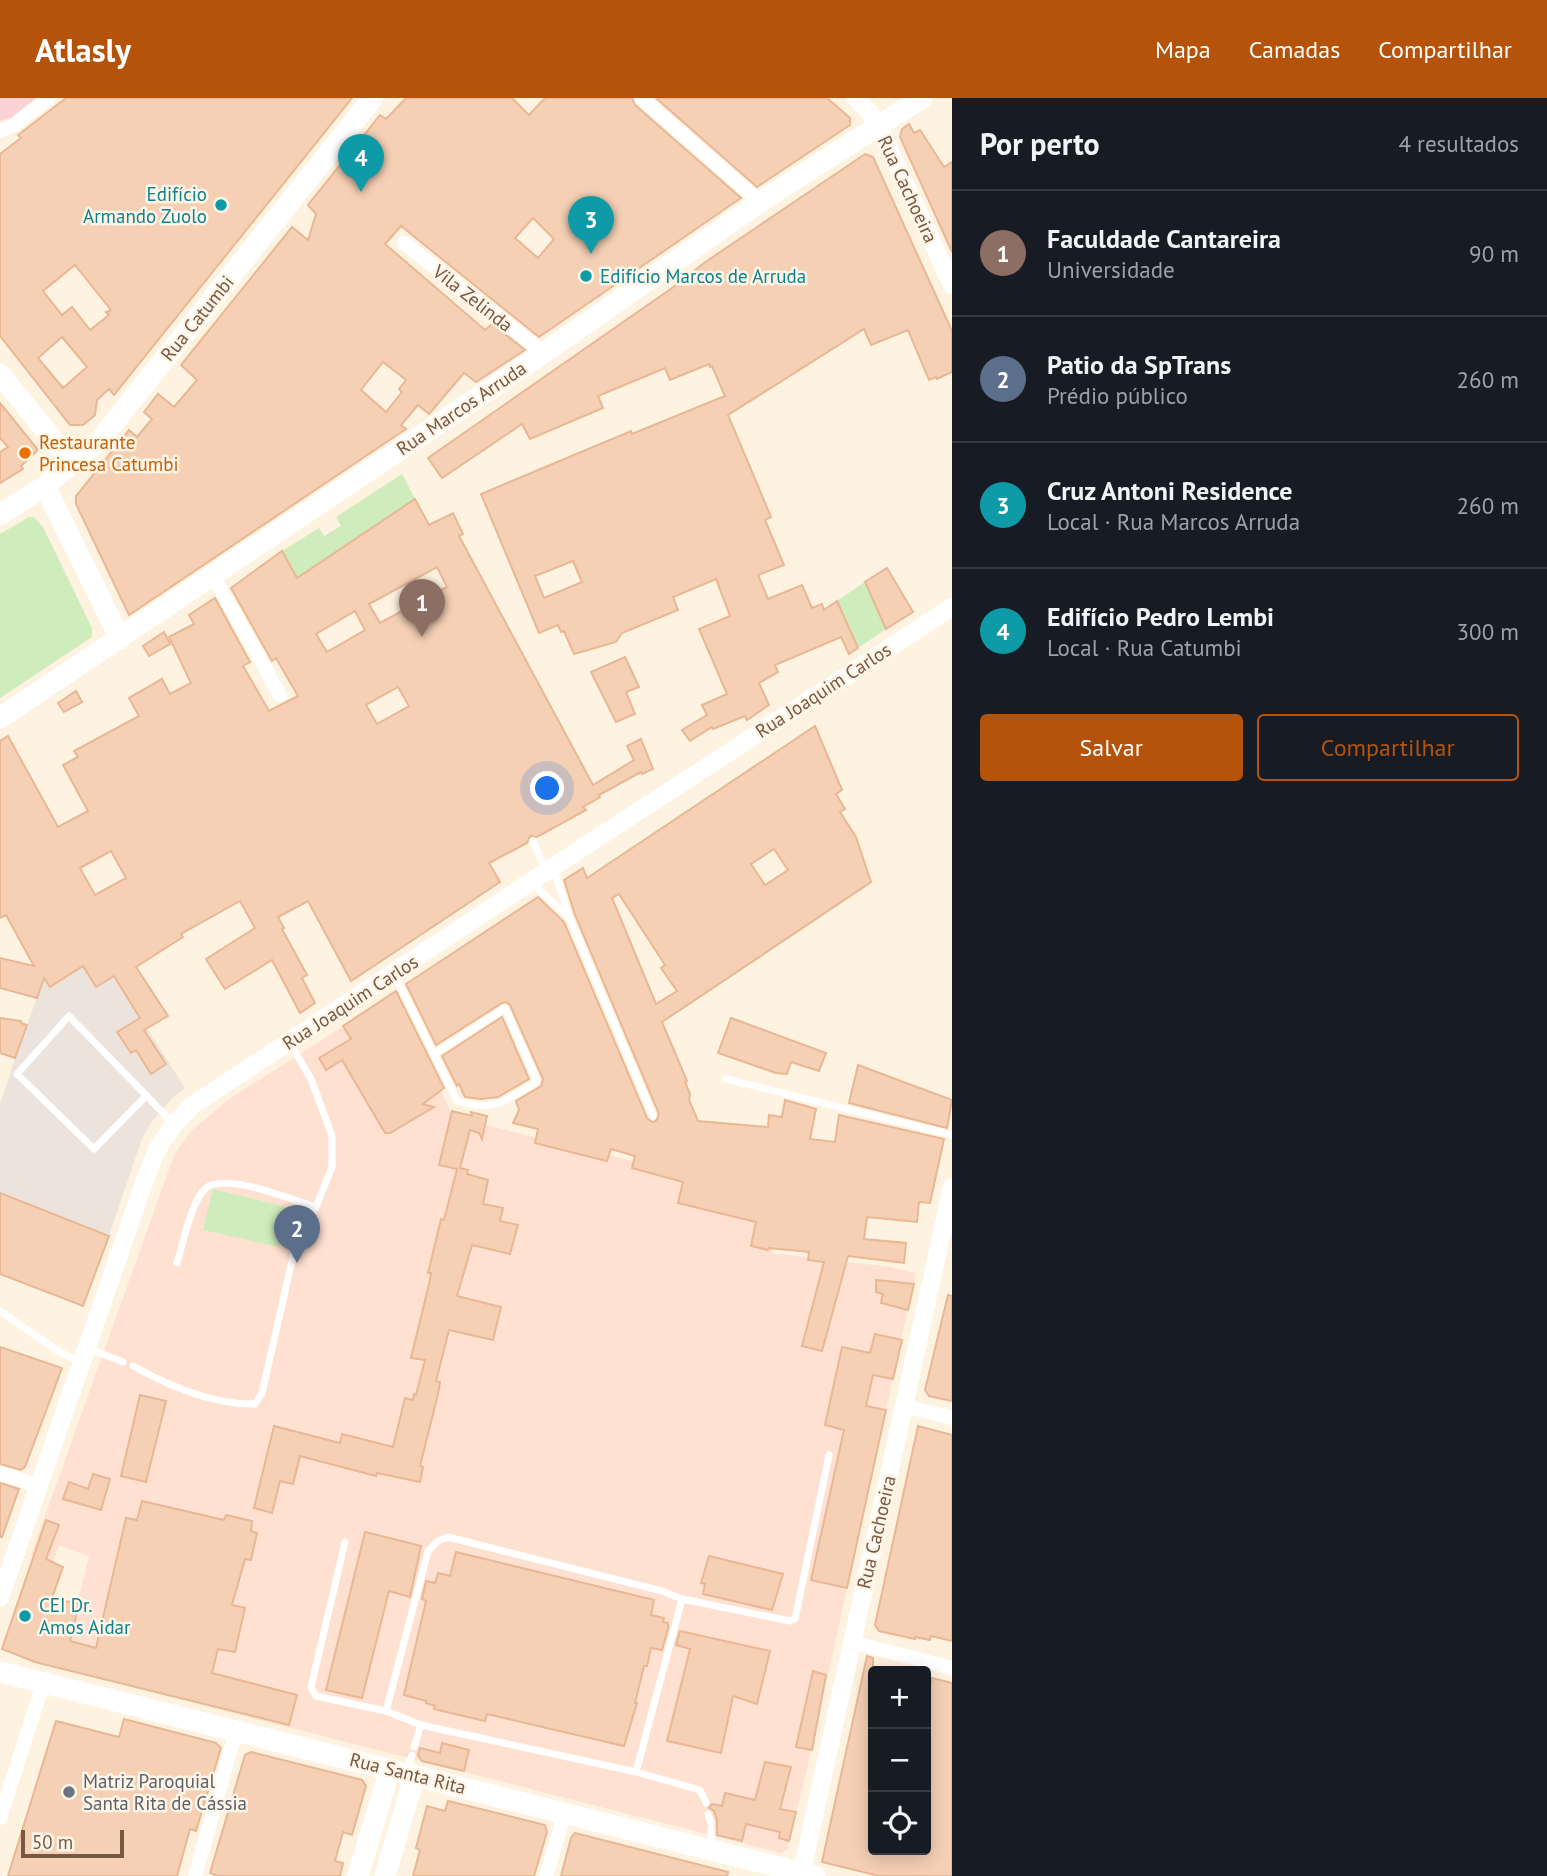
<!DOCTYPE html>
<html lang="pt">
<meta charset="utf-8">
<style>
:root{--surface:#171b24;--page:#20242c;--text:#f1f3f6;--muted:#9ea1a6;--line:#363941;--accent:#b45309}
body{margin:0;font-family:"PT Sans",sans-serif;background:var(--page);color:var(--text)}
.controls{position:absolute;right:21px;bottom:21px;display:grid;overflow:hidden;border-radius:7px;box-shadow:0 4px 18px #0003}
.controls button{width:63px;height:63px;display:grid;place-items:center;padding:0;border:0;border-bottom:2px solid var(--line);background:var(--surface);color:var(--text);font:35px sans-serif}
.scale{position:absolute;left:21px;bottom:18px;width:103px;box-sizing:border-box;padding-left:7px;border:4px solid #765845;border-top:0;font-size:19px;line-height:24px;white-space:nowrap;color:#765845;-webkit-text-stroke:5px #fff6e7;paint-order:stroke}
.you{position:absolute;left:548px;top:691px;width:24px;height:24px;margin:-18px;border:5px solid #fff;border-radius:50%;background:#1a73e8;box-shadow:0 0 0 10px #1a73e833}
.badge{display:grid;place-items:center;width:46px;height:46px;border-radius:50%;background:var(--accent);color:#fff;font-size:23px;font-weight:700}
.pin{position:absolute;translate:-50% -58px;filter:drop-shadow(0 2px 4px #0008)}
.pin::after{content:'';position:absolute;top:37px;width:24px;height:21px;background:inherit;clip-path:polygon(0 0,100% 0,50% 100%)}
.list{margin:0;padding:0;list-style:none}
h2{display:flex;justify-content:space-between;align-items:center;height:91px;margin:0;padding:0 28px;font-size:30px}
h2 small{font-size:23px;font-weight:400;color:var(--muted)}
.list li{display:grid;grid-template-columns:46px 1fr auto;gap:21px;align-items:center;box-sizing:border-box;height:126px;padding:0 28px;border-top:2px solid var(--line)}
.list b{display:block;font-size:26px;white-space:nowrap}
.list p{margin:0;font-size:23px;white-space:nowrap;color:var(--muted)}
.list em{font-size:23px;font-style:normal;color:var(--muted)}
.actions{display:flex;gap:14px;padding:21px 28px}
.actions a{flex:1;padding:16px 0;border:2px solid var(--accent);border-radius:7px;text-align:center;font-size:24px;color:var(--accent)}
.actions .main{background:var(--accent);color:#fff}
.icon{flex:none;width:38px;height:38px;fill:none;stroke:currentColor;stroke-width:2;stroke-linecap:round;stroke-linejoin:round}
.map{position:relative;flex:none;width:952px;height:1778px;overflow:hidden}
header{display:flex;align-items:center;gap:42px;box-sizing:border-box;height:98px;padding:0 35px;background:var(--accent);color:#fff}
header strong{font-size:33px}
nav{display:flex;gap:38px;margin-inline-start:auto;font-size:24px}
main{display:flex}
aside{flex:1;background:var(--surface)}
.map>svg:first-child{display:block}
.commercial{fill:#ffe1d2}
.industrial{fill:#ece4dc}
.medical{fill:#fcd2d6}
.green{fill:#cfecbd}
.building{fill:#f5d0b5;stroke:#e9b794;stroke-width:2;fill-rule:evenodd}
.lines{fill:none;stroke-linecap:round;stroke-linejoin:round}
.service{stroke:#fff;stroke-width:7}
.minor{stroke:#fff;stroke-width:14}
.tertiary{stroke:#fff;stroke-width:18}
.secondary{stroke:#fff;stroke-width:21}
.culture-dot{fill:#0f9aa8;stroke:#fff6e7;stroke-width:2.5}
.food-dot{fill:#e8710a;stroke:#fff6e7;stroke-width:2.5}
.worship-dot{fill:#6b7280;stroke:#fff6e7;stroke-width:2.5}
.labels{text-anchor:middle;stroke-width:5;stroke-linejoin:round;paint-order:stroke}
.street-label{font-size:19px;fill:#765845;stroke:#fff6e7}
.culture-label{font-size:19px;fill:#0d838f;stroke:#fff6e7;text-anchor:start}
.food-label{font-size:19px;fill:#c56008;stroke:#fff6e7;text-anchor:start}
.worship-label{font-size:19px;fill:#5b616d;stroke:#fff6e7;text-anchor:start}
</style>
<header>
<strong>Atlasly</strong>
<nav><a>Mapa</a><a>Camadas</a><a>Compartilhar</a></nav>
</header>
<main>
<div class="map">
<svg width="952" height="1778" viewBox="0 0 952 1778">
<rect width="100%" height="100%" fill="#fef3e0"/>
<!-- commercial -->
<path class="commercial" d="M397 894 453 1019 785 1100 772 1155 890 1169 916 1175 811 1654 787 1752 781 1755 33 1564 39 1533 71 1531 89 1458 59 1448 53 1464 31 1457 174 1057 190 1034 229 1001Z"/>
<!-- industrial -->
<path class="industrial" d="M90 840 185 990 171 1001 150 1026 141 1043 109 1138 0 1095V1006L17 955 47 871Z"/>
<!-- medical -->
<path class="medical" d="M0 0H36L11 20 0 23Z"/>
<!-- green -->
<g class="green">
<path d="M402 376 415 401 297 480 282 453 319 430 324 438 341 428 336 419Z"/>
<path d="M29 419H34L43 429 92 530V539L0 600V436Z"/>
<path d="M865 484 886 531 858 550 837 503Z"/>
<path d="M213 1091 290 1110 279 1149 203 1132Z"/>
</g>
<!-- building -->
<g class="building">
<path d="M66 0H352L114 297 109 291 97 302 95 317 83 327H70L0 238V56L21 40 18 37ZM75 167 111 212 106 214 109 217 90 232 72 209 62 217 43 193ZM62 239 87 269 63 290 38 260Z"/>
<path d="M406 0H512L529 17 545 0H632L635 7 741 100 539 239 401 128 385 146 485 232 492 226 525 252 476 284 464 275 429 316 418 307 401 327 406 331 129 517 76 406V398L129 332 137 339 152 321 144 314 158 296 174 309 197 282 181 267 292 129 308 142 316 116 308 107 380 17 386 21ZM533 120 554 141 538 160 515 140ZM383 264 406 282 399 291 402 294 386 314 361 292Z"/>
<path d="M656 0H827L850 20V27L757 89Z"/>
<path d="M909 26 914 35 920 32 944 69 952 64V154L900 39 902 31Z"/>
<path d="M865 56 873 59 952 233V274L937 281 936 279 929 282 908 232 871 247 864 231 728 317 771 419 765 422 784 467 758 477 768 501 802 487 812 510 822 506 824 512 837 503 858 550 849 556 841 539 775 567 778 574 759 585 769 607 747 622 745 618 713 631 712 629 690 643 682 632 707 617 702 607 727 596 699 531 730 518 716 481 673 499 678 512 622 535 616 544 574 556 564 533 561 534 558 527 539 535 481 396 631 333 632 336 725 298 712 268 710 269 709 266 670 282 665 270 598 298 603 310 530 341 522 326 442 380 428 360 672 190 704 165ZM573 463 582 484 544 500 535 478Z"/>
<path d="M0 305 38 352 21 368 23 371 0 385V354L8 349 0 340Z"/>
<path d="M415 401 429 427 453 415 463 436 459 438 593 687 634 662 627 648 641 641 653 671 642 676 641 674 599 697 600 699 583 709 586 712 537 739 530 738 527 745 489 765 500 784 351 883 308 803 278 819 284 830 282 831 307 877 302 880 315 905 300 915 272 862 225 891 206 861 255 830 240 803 181 836 183 839 136 869 168 918 144 932 166 966 151 976 136 952 131 955 117 934 140 920 114 878 96 889 83 868 50 889 44 880 37 900 0 890V860L34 868 6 817 0 820V643L8 638 58 729 88 713 63 667 78 659 74 653 139 618 129 600 162 581 170 596 191 585 169 539 194 526 189 517 215 500 250 564 243 568 269 613 298 598 276 560 272 563 231 490 282 453 297 480ZM437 469 447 489 380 525 369 506ZM355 513 365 532 327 554 316 536ZM398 589 409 608 377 626 366 607ZM111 753 126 780 95 797 80 770Z"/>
<path d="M887 470 913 514 886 531 865 484Z"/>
<path d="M164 534 170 546 149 558 143 548Z"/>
<path d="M625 559 639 589 626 594 635 616 616 624 591 574Z"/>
<path d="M76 593 82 604 64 614 58 605Z"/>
<path d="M815 628 842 692 836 696 845 711 840 714 856 739 871 784 662 924 687 983 685 984 690 996 689 1002 698 1023 768 1029 769 1017 782 1019 785 1002 816 1011 810 1041 835 1044 839 1017 944 1041 930 1105 919 1104 917 1124 867 1119 864 1141 906 1145 904 1165 848 1158 822 1253 802 1248 824 1164 808 1162 809 1154 769 1150 768 1152 751 1148 756 1124 678 1105 683 1084 632 1070 635 1058 611 1051 607 1063 535 1045 538 1031 513 1025 519 1012 516 1003 541 988 543 981 510 907 506 904 502 905 436 947 406 886 538 799 564 824 647 1020 652 1024 656 1023 659 1016 575 817 564 782 583 770 587 780ZM774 751 788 772 765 787 751 766ZM619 796 665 867 661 870 677 893 656 906 612 800Z"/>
<path d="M396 893 444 990 423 1006 434 1009 390 1035H385L342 962 326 972 319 960 351 941 343 928Z"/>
<path d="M502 919 529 981 498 999 481 1001 465 999 459 986 457 988 442 958Z"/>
<path d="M0 920 21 923V925L27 927 15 960 0 955Z"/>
<path d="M731 920 826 955 819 973 791 964 787 976 776 975 718 955Z"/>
<path d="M858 967 952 1002 947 1030 849 1005Z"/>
<path d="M452 1013 472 1018 471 1014 487 1018 482 1041 479 1035 470 1032 460 1070 468 1072 467 1076 488 1082 483 1106 503 1110 500 1123 518 1127 510 1156 472 1147 457 1198 501 1209 493 1242 449 1232 436 1283 440 1284 438 1296 420 1368 423 1369 420 1384 377 1375 376 1378 300 1358 293 1386 280 1383 272 1415 254 1410 274 1328 340 1345 342 1336 393 1349 405 1300 413 1302 414 1296 416 1297 425 1262 411 1260 430 1182 431 1175H428L441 1121 444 1122 457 1071 439 1067Z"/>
<path d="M0 1095 109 1138 83 1208 0 1176Z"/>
<path d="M876 1182 914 1186 908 1212 881 1205 883 1196 876 1194Z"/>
<path d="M948 1197 952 1198V1303L929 1298 925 1292Z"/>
<path d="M875 1236 902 1242 893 1281 873 1277 866 1308 886 1312 847 1490 811 1482 844 1332 825 1327 842 1249 870 1255Z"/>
<path d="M0 1249 62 1270 25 1369 21 1372 0 1366Z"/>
<path d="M140 1297 166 1303 146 1384 121 1378Z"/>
<path d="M918 1328 952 1337V1543L931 1538 930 1542 915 1539V1541L879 1533 875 1527Z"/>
<path d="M93 1376 110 1381 101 1412 63 1401 69 1384 88 1391Z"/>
<path d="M0 1385 19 1391 2 1439H0Z"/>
<path d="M142 1403 224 1422 226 1417 252 1423 251 1433 257 1435 251 1462 245 1461 232 1507 245 1510 235 1554 218 1551 212 1575 297 1597 289 1627 35 1564 2 1551 46 1422 59 1427 46 1461 63 1469 52 1500 79 1506 70 1543 96 1550 126 1420 137 1422Z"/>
<path d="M365 1434 421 1448 410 1499 389 1493 362 1600 326 1592Z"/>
<path d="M456 1454 654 1502 651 1517 664 1520 663 1524 668 1525V1530L662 1552 651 1550 647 1568H644L635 1605H637L624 1648 487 1616 485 1623 434 1611 435 1608 426 1605V1603L404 1597 426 1503 422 1501 426 1483 435 1485 438 1475 450 1478Z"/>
<path d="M709 1458 783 1476 772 1512 703 1496 705 1486 701 1485Z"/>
<path d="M680 1533 770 1553 757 1606 733 1598 721 1655 667 1643 690 1551 676 1547Z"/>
<path d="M867 1558 873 1560V1752H926V1597L928 1598 932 1580 952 1585V1778H879L822 1764Z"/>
<path d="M813 1573 826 1577 812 1652 796 1649Z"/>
<path d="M124 1621 216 1645 221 1650 196 1733 190 1731 177 1778H8L56 1623 119 1639Z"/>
<path d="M442 1645 469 1652 464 1673 422 1663 418 1657 420 1650 440 1655Z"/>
<path d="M251 1654 362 1682 366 1688 352 1737 343 1734 335 1763 343 1765 340 1778H218L210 1775 245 1657Z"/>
<path d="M765 1664 791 1669 780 1711 796 1714 789 1743 779 1740 780 1734 746 1726 742 1743 717 1737V1723L714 1713 709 1710 712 1706 722 1708 725 1695 755 1702Z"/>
<path d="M448 1703 545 1727 547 1734 534 1778H413L420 1752 416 1750 427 1708 445 1713Z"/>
<path d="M575 1735 728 1774 727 1778H561L571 1740Z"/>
</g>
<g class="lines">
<!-- service -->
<g class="service">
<path d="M533 743 546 772"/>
<path d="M553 769 569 819 653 1018"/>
<path d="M531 784 568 819"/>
<path d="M394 876 457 1003C495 1015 506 1002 537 983L505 910 434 956"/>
<path d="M726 981 952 1037"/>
<path d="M146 998 94 1051 17 976 69 918 174 1026"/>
<path d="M177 1165C183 1146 191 1103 206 1090 227 1074 292 1102 316 1109"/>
<path d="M0 1213 61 1255 81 1264"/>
<path d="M87 1250 123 1264"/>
<path d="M133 1268C169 1288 212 1307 255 1306L262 1295 296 1145 316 1109 332 1069V1038L311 981 290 945"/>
<path d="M345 1444 311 1589 316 1598 386 1613"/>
<path d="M682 1501 790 1523 795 1521 829 1357"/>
<path d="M414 1649 421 1627"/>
<path d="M408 1667 412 1657"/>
<path d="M636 1674 682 1501 662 1493 448 1439 438 1443 428 1453 386 1613 421 1627 636 1674 700 1692 706 1705"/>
<path d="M708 1716 711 1725"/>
<path d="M711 1751V1731"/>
</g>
<!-- minor -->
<g class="minor">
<path d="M641 0 760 104"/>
<path d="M0 33 14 27 49 0"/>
<path d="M404 145 544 255"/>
<path d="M213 478 280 597"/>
<path d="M904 1308 952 1320"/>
<path d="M0 1375 39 1388"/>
<path d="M851 1544 952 1570"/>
<path d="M0 1720 43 1586"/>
<path d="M195 1778 236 1633"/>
<path d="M546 1778 565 1715"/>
</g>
<!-- tertiary -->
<g class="tertiary">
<path d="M856 0 870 15 879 29 952 187"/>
<path d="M0 1500 145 1082 157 1052 174 1026 193 1007 553 769 952 509"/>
<path d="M801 1778 952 1089"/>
</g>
<!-- secondary -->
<g class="secondary">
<path d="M0 276 72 365"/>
<path d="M45 388 120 541"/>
<path d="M0 417 45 388 100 342 373 0"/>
<path d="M0 620 544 255 760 104 922 0"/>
<path d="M0 1574 815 1778"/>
<path d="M358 1778 390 1671"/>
<path d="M385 1778 415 1677"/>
</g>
</g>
<!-- markers -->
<g class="culture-dot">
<circle cx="221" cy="107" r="7"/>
<circle cx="586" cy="178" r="7"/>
<circle cx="25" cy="1518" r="7"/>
</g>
<circle class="food-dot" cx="25" cy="355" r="7"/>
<circle class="worship-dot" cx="69" cy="1694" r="7"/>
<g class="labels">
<!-- street labels -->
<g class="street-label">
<text transform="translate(908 91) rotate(65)" y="7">Rua Cachoeira</text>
<text transform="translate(473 200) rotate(38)" y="7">Vila Zelinda</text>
<text transform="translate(197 220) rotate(-51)" y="7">Rua Catumbi</text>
<text transform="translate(461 310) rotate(-34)" y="7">Rua Marcos Arruda</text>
<text transform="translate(823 592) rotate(-33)" y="7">Rua Joaquim Carlos</text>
<text transform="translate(350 904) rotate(-33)" y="7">Rua Joaquim Carlos</text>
<text transform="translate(876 1434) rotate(-77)" y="7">Rua Cachoeira</text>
<text transform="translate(408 1675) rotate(14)" y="7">Rua Santa Rita</text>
</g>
<!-- culture labels -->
<g class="culture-label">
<text x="207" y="103" text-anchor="end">Edifício<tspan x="207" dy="22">Armando Zuolo</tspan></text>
<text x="600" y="185">Edifício Marcos de Arruda</text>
<text x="39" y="1514">CEI Dr.<tspan x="39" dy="22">Amos Aidar</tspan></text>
</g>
<!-- food labels -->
<g class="food-label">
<text x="39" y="351">Restaurante<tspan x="39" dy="22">Princesa Catumbi</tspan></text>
</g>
<!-- worship labels -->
<g class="worship-label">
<text x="83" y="1690">Matriz Paroquial<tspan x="83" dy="22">Santa Rita de Cássia</tspan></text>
</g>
</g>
</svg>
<div class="controls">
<button>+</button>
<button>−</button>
<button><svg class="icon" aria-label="locate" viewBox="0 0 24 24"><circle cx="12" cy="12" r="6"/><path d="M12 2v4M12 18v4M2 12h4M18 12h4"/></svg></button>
</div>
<div class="scale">50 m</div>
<div class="you"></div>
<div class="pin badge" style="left:422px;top:539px;background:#8d6e63">1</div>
<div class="pin badge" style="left:297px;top:1165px;background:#5c6f8a">2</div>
<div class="pin badge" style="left:591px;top:156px;background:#0f9aa8">3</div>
<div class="pin badge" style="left:361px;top:94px;background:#0f9aa8">4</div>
</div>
<aside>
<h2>Por perto<small>4 resultados</small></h2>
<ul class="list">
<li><span class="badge" style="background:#8d6e63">1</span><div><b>Faculdade Cantareira</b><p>Universidade</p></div><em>90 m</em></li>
<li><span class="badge" style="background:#5c6f8a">2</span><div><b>Patio da SpTrans</b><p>Prédio público</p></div><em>260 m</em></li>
<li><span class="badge" style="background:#0f9aa8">3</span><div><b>Cruz Antoni Residence</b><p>Local · Rua Marcos Arruda</p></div><em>260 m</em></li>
<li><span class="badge" style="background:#0f9aa8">4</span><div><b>Edifício Pedro Lembi</b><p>Local · Rua Catumbi</p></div><em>300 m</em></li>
</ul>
<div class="actions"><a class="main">Salvar</a><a>Compartilhar</a></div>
</aside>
</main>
